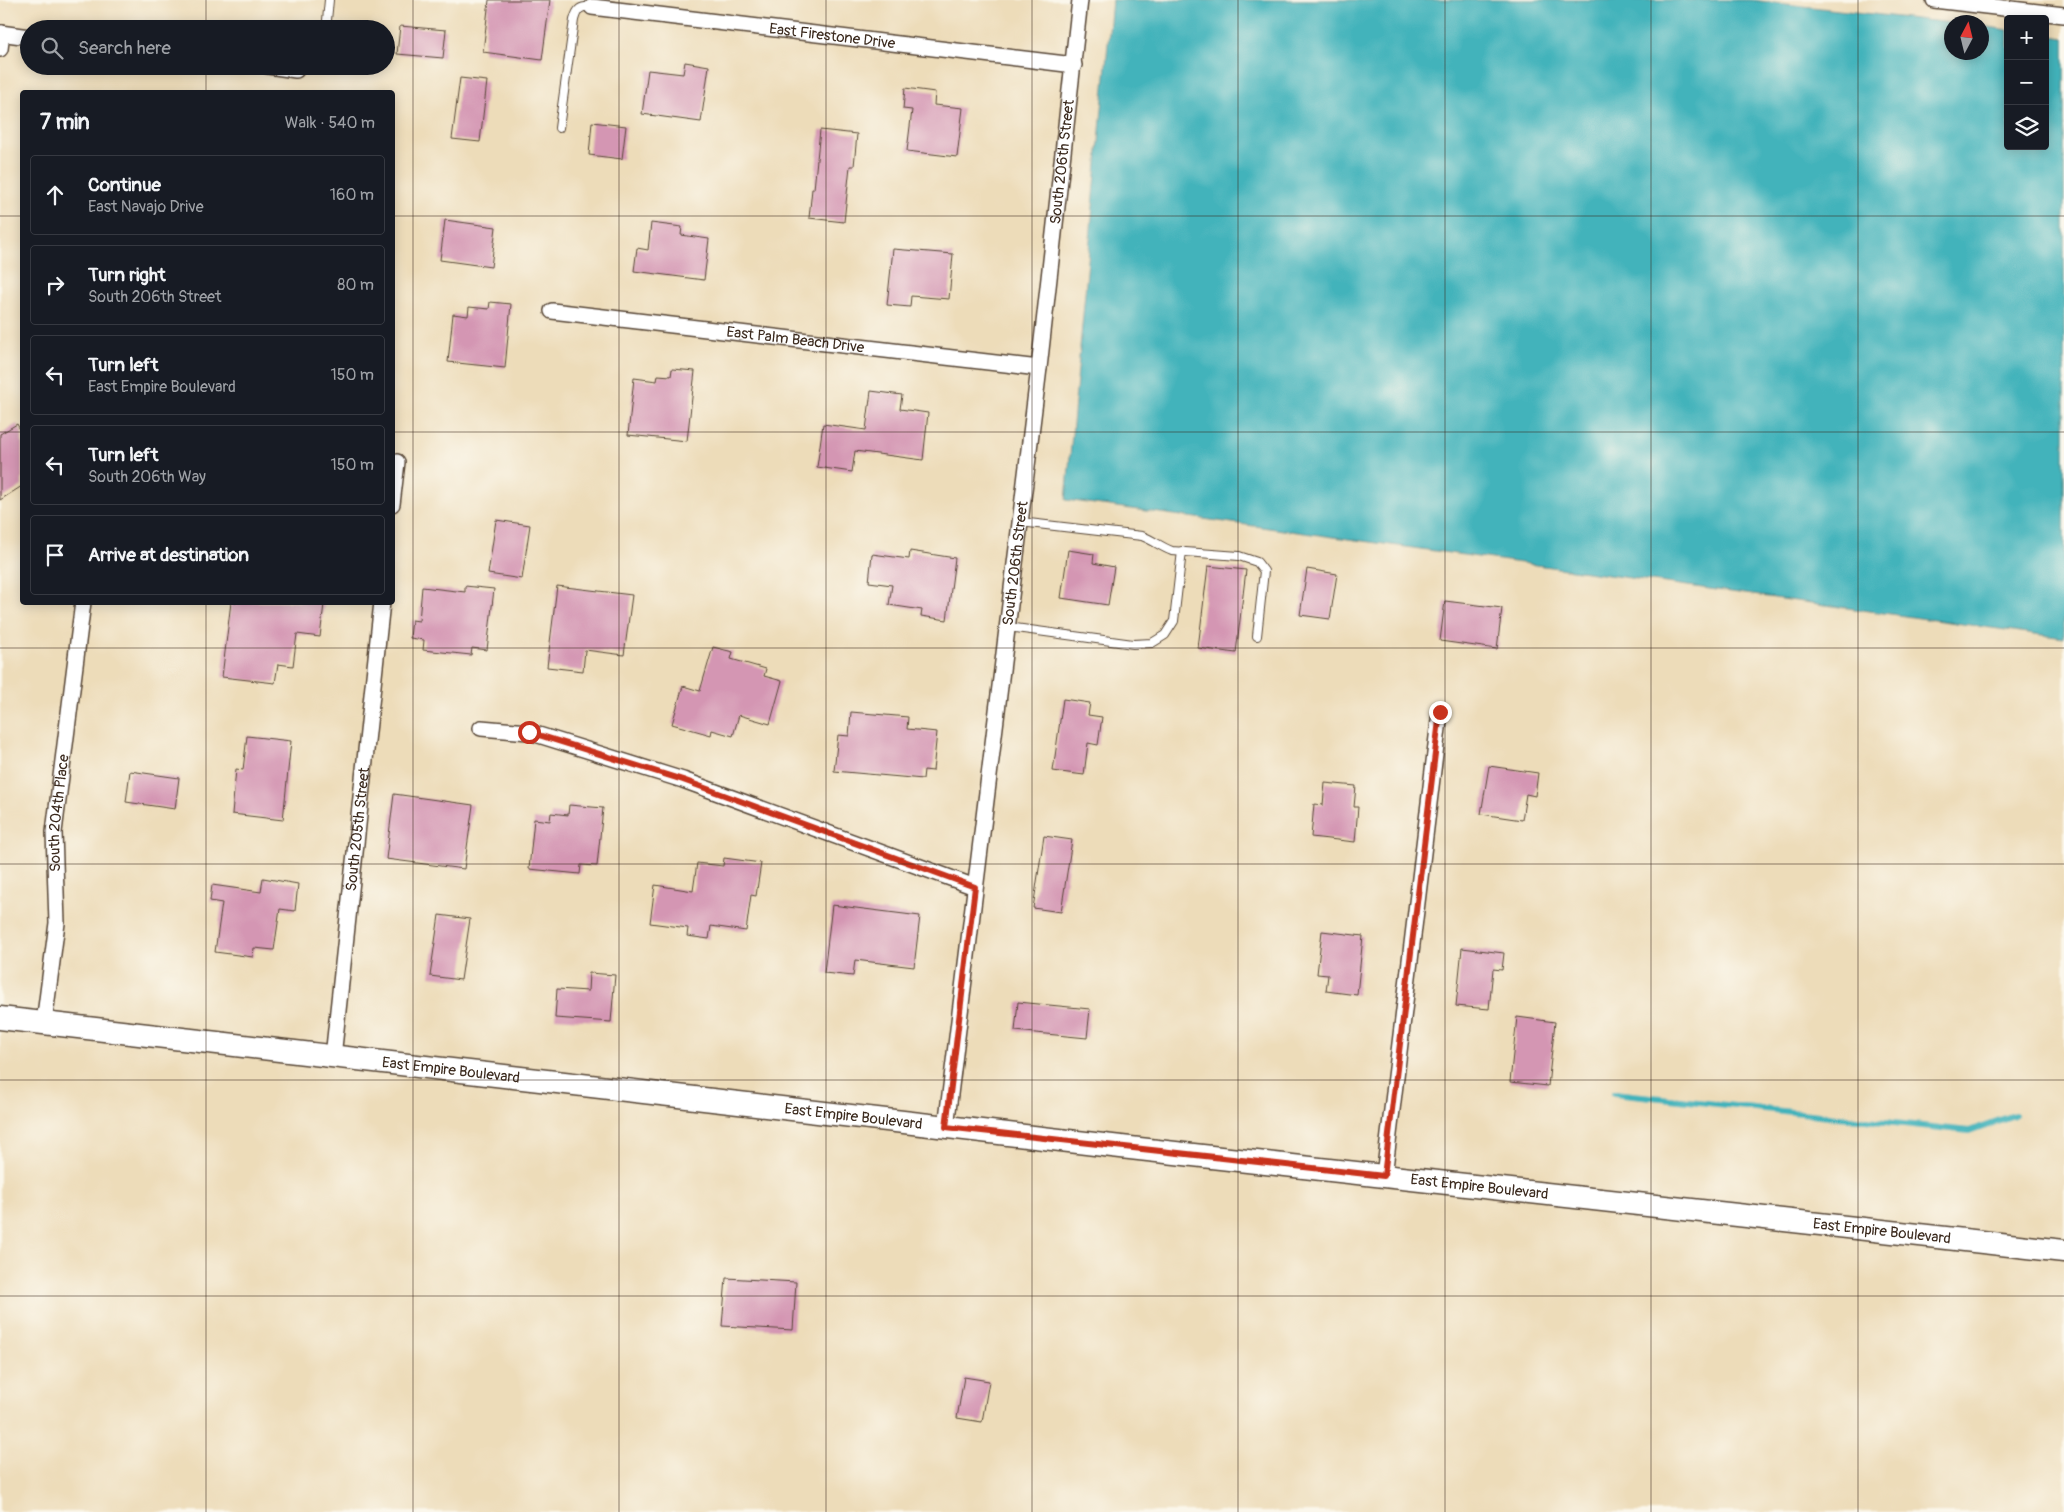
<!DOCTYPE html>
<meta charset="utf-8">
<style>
:root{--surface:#171b24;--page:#242831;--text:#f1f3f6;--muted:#9ea1a6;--line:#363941}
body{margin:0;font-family:Pangolin,sans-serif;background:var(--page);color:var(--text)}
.controls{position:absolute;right:15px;top:15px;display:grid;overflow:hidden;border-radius:5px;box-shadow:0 2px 12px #0003}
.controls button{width:45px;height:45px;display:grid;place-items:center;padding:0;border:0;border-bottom:1px solid var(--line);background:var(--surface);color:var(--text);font:25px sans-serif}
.compass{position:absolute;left:1944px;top:15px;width:45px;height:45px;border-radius:50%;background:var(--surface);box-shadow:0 2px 12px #0003;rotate:7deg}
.stop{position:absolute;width:15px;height:15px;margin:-11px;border:4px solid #c8321e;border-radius:50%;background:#fff}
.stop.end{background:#c8321e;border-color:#fff;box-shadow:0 1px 5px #0008}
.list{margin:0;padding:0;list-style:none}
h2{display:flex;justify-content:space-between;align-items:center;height:65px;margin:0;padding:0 20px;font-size:21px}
h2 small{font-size:16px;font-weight:400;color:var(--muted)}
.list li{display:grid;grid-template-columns:32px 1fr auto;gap:15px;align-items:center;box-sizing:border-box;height:80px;margin:0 10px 10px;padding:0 10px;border:1px solid var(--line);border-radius:5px}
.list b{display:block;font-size:19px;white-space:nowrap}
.list p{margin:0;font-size:16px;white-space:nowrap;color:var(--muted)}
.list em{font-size:16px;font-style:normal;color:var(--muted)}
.icon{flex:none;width:28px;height:28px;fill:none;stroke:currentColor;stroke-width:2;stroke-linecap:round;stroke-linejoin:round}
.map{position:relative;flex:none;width:2064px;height:1512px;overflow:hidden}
.search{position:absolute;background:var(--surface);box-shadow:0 2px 12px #0003;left:20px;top:20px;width:375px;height:55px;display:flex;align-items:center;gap:12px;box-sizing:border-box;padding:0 18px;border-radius:28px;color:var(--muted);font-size:19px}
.panel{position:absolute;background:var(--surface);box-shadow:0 2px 12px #0003;left:20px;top:90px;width:375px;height:515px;border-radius:5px}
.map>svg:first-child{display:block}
.water{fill:#43b3bb;stroke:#3f6e6c}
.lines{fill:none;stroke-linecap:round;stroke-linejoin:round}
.stream{stroke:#43b3bb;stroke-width:6}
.building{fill:#d496b3}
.lane-casing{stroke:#564535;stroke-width:10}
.street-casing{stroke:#564535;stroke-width:18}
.secondary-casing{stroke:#564535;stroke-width:25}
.lane{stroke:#fff;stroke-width:8}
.street{stroke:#fff;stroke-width:15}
.secondary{stroke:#fff;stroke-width:22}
.route{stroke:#c8321e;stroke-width:6}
.grid{fill:none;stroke:#3b2a1e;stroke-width:1;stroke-opacity:0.55}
.labels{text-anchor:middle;stroke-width:5;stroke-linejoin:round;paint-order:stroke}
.street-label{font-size:15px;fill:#3b2a1e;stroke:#fbf7ec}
</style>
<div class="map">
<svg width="2064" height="1512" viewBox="0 0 2064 1512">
<rect width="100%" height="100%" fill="#fbf7ec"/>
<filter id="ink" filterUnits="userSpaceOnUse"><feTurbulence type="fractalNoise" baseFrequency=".02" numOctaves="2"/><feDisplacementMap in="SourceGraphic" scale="10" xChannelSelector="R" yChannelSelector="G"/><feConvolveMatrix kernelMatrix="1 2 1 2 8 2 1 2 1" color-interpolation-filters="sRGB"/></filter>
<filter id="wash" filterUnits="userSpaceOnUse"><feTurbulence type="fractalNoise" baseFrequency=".0096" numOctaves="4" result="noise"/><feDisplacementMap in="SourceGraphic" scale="20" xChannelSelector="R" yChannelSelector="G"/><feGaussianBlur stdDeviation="1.12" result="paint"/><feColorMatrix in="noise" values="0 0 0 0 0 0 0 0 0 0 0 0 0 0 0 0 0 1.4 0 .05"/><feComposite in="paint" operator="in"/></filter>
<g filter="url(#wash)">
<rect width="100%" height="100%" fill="#eddcb9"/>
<!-- water -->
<path class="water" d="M1112 0H1751L1951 23 1952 52H1982V26L2008 30V146H2045V35L2064 38V638L1066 500Z"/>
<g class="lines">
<!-- stream -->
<path class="stream" d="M1614 1093 1969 1131 2014 1115"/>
</g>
<g id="blocks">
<!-- building -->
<g class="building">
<path d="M489 0H550L542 60 483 52Z"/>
<path d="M400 26 446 30 443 58 397 54Z"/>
<path d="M685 62 709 66 701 122 642 114 648 70 683 74Z"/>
<path d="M460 78 487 81 480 142 452 139Z"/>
<path d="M905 88 935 92 934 105 963 108 957 157 907 151 912 110 903 109Z"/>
<path d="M592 122 626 126 622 159 589 155Z"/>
<path d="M820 130 857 134 854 166H850L844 222 809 218 812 189H814Z"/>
<path d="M445 220 496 227 491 267 440 260Z"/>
<path d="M651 223 682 227 681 235 709 239 704 280 634 271 637 248 648 250Z"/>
<path d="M893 249 953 254 949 299 911 296 910 307 887 305Z"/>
<path d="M490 302 511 304 505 368 448 362 453 314 468 316 469 307 489 309Z"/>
<path d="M672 369 695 371 687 441 628 435 634 378 657 381 658 375 671 376Z"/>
<path d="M871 391 902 395 900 409 928 413 923 460 855 451 852 472 817 467 823 424 866 430Z"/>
<path d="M17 424 22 433V486L0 500V434Z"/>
<path d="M496 520 530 525 522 579 488 574Z"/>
<path d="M1068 550 1094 554 1093 563 1114 567 1108 605 1061 598Z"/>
<path d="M910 551 955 558 947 620 921 616 922 610 889 605 892 585 869 582 872 554 909 559Z"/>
<path d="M1208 566 1246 570 1236 653 1198 648Z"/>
<path d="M1307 569 1337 574 1330 619 1300 615Z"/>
<path d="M465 586 494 589 487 650 472 648 471 655 423 650 424 640 410 638 412 620 419 621 422 587 465 592Z"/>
<path d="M557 586 632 595 624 655 585 650 583 671 547 667Z"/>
<path d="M1445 601 1502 608 1497 649 1440 641Z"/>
<path d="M231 602H307L324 604 320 637 297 634 293 666 278 664 275 683 222 677Z"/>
<path d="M713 647 733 652 731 659 766 669 764 676 782 681 770 724 739 715 733 736 712 730 711 735 672 724 683 686 700 691Z"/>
<path d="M1063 699 1090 703 1088 715 1102 717 1098 745 1088 743 1084 775 1053 771Z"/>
<path d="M851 712 908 717 907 729 937 732 933 771 924 770 923 779 834 771 838 735 849 736Z"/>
<path d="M247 736 291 741 283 820 232 814 236 769 243 770Z"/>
<path d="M1489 766 1538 773 1535 796 1526 794 1522 820 1481 814Z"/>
<path d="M130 771 179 778 175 809 126 802Z"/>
<path d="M1325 783 1356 786 1354 807H1358L1355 842 1311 837 1314 804 1323 805Z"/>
<path d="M394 794 473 805 464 869 386 859Z"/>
<path d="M569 805 603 808 597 866 581 865 580 874 529 869 534 819 550 821 551 813 568 815Z"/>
<path d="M1044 836 1072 840 1061 912 1033 908Z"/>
<path d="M724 858 761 863 756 896 751 895 746 931 711 926 709 939 687 936 688 928 650 923 655 885 693 891 697 863 723 866Z"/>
<path d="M263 878 298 884 295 911 280 909 274 950 254 948 253 957 215 952 222 903 210 901 212 885 261 892Z"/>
<path d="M832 905 920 916 914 967 855 960 853 976 824 973Z"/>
<path d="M439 915 470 919 461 980 430 976Z"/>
<path d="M1322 931 1363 936 1357 995 1326 991 1328 975 1317 974Z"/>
<path d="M1462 948 1504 953 1502 970 1493 969 1489 1009 1456 1006Z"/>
<path d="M589 973 615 975 611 1022 555 1018 557 989 588 991Z"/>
<path d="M1018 1002 1090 1009 1087 1038 1015 1031Z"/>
<path d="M1517 1017 1555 1022 1548 1086 1510 1082Z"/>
<path d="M726 1278 796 1282 793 1330 722 1326Z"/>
<path d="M964 1377 989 1381 982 1422 957 1418Z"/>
</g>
</g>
</g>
<g filter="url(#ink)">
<use href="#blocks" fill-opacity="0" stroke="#564535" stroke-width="1"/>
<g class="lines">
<!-- lane casing -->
<g class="lane-casing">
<g id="lane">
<path d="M327 20 329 0"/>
<path d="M559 128 574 20C577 9 580 6 592 7"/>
<path d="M1020 522 1142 536C1153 540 1161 547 1172 551L1239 556 1257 562 1264 571 1257 636"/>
<path d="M1008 627 1133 644 1152 643 1165 635 1174 621 1182 551"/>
</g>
</g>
<!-- street casing -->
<g class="street-casing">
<g id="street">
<path d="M1934 0 2064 15"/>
<path id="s1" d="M592 7 1074 65"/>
<path d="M0 33 29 37"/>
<path d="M0 49 2 33"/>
<path d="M268 66 296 70"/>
<path id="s2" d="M552 311 1039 368"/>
<path d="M392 504 397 462"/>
<path d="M481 728 529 732 683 780 975 887"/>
<path id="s3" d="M44 1023 57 923 54 832 83 602"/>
<path id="s4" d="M333 1057 382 602"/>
<path id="s5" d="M946 1127 1039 368 1080 0"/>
<path d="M1384 1176 1440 712"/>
</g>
</g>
<!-- secondary casing -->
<g class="secondary-casing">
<g id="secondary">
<path id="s6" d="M0 1018 1121 1147 2064 1251"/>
</g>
</g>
<!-- lane -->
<use href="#lane" class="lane"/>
<!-- street -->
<use href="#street" class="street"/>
<!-- secondary -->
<use href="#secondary" class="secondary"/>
</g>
</g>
<g class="lines" filter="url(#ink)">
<!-- route -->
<path class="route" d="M529 732 683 780 975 887 946 1127 1384 1176 1440 712"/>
</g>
<!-- grid -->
<path class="grid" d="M206 0V29M413 0V1512M619 0V1512M826 0V1512M1032 0V1512M1238 0V1512M1445 0V1512M1651 0V1512M1858 0V1512M206 66V92M0 216H22M392 216H2064M0 432H22M392 432H2064M206 602V1512M0 648H2064M0 864H2064M0 1080H2064M0 1296H2064"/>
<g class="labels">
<!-- street labels -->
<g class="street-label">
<text dy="5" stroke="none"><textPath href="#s1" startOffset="242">East Firestone Drive</textPath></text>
<text dy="5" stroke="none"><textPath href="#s5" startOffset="972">South 206th Street</textPath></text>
<text dy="5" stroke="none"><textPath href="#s2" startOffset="245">East Palm Beach Drive</textPath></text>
<text dy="5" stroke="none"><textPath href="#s5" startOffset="568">South 206th Street</textPath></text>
<text dy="5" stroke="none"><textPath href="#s3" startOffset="211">South 204th Place</textPath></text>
<text dy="5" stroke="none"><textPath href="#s4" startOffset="229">South 205th Street</textPath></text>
<text dy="5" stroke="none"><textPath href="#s6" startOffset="454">East Empire Boulevard</textPath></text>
<text dy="5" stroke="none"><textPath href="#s6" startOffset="859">East Empire Boulevard</textPath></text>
<text dy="5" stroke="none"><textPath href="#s6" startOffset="1489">East Empire Boulevard</textPath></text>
<text dy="5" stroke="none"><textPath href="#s6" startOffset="1894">East Empire Boulevard</textPath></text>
</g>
</g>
</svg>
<div class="controls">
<button>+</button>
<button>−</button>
<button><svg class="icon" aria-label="layers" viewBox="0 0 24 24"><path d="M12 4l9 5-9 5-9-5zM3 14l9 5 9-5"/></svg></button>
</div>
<svg class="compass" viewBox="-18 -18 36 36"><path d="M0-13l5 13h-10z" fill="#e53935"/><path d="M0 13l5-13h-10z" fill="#9ea1a6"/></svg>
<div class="stop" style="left:529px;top:732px"></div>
<div class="stop end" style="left:1440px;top:712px"></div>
<div class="search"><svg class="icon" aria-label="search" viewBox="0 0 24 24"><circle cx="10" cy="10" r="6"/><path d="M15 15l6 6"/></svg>Search here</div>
<section class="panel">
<h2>7 min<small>Walk · 540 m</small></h2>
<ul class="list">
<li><svg class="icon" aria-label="ahead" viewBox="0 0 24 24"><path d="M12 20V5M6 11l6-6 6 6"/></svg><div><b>Continue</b><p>East Navajo Drive</p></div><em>160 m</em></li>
<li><svg class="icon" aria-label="right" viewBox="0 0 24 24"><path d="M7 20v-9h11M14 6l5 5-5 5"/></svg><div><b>Turn right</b><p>South 206th Street</p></div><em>80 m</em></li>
<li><svg class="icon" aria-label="left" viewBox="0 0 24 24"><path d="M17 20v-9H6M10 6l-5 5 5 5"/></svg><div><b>Turn left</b><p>East Empire Boulevard</p></div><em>150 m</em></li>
<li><svg class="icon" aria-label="left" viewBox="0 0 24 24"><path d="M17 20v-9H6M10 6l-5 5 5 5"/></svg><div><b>Turn left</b><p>South 206th Way</p></div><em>150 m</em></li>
<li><svg class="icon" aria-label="arrive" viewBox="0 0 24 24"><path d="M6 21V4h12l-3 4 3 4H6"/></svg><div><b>Arrive at destination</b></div></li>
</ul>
</section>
</div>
